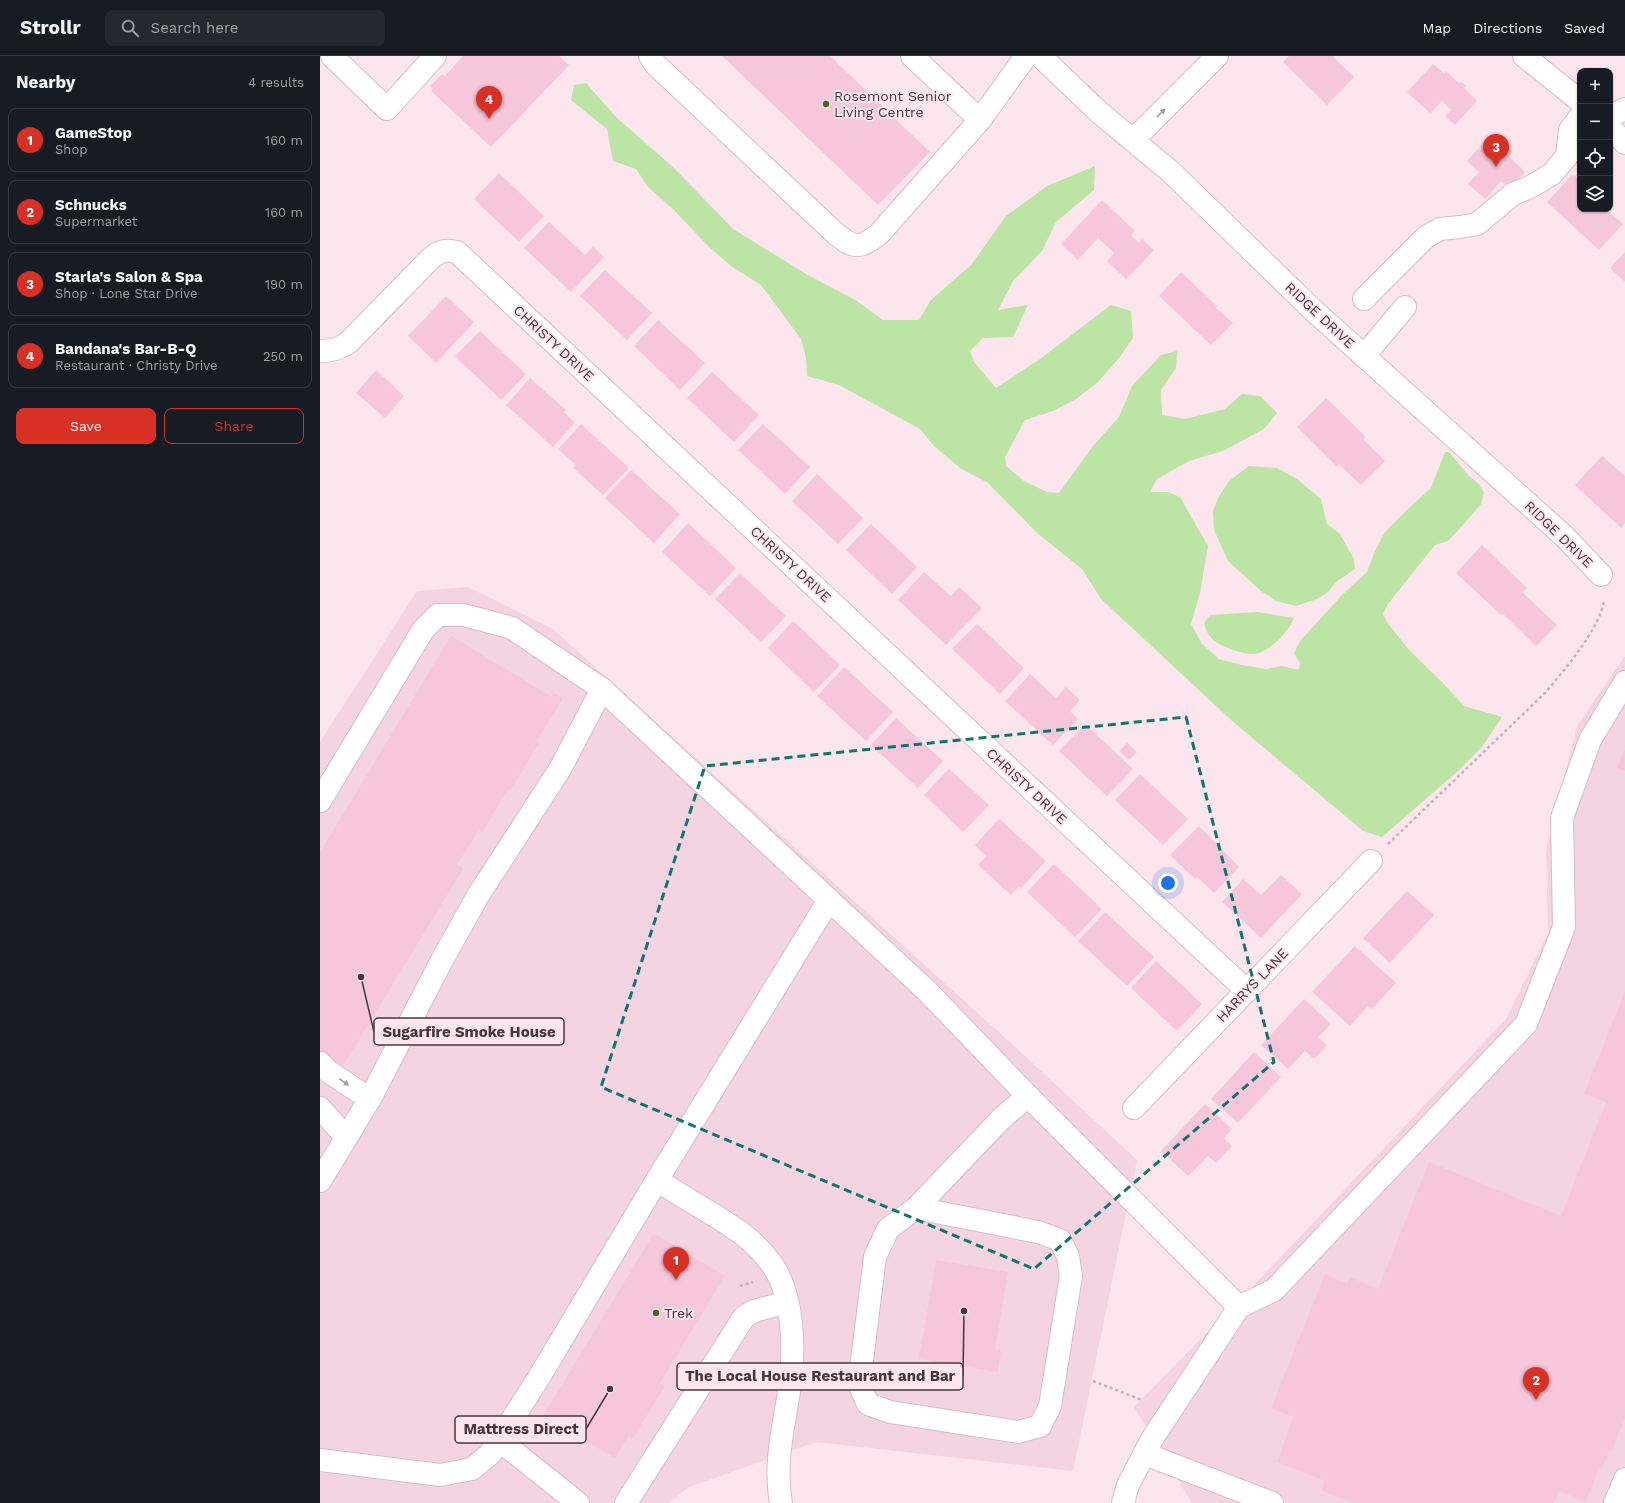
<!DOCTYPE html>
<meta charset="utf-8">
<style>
:root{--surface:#171b24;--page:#242831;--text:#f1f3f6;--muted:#9ea1a6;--line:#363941;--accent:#d93025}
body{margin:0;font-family:"Work Sans",sans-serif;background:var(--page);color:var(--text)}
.controls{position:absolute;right:12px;top:12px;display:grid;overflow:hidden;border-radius:8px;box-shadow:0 1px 3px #0004}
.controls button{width:36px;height:36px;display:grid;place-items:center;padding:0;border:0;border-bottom:1px solid var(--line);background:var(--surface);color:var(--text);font:20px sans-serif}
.you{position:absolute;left:848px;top:827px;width:14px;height:14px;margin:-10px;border:3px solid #fff;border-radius:50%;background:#1a73e8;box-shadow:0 0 0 6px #1a73e833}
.badge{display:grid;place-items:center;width:26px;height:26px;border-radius:50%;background:var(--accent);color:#fff;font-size:13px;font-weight:700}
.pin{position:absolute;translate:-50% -33px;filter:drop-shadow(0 1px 2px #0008)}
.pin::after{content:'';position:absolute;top:21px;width:14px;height:12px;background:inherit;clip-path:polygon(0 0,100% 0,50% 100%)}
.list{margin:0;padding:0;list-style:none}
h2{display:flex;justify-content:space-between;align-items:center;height:52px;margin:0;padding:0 16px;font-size:17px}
h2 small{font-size:13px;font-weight:400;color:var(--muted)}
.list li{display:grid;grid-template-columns:26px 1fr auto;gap:12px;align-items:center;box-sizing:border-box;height:64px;margin:0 8px 8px;padding:0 8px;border:1px solid var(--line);border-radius:8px}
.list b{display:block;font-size:15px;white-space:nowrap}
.list p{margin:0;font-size:13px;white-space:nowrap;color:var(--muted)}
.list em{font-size:13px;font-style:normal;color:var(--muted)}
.actions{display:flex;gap:8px;padding:12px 16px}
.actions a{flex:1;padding:9px 0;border:1px solid var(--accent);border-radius:8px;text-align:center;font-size:14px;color:var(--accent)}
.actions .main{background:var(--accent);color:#fff}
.icon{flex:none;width:22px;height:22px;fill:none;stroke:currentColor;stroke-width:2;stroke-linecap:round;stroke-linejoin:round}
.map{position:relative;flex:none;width:1305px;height:1447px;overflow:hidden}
header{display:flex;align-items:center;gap:24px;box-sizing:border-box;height:56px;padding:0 20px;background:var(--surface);border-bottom:1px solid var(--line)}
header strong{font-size:19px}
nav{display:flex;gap:22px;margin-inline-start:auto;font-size:14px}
.search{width:280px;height:36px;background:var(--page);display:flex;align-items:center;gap:10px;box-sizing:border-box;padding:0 14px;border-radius:8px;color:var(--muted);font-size:15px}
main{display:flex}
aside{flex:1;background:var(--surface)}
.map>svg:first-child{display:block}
.built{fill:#f3d4e0}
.green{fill:#bbe4a5}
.building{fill:#f6c7da}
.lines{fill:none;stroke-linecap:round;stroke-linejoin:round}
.minor-casing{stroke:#d9bbc7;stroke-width:24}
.path{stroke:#c4b0b8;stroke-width:2.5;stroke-dasharray:3 3;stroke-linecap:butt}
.minor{stroke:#fff;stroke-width:22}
.oneway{fill:#a29c9e}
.marked{fill:none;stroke:#0f766e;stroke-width:3;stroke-dasharray:8 5;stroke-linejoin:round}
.poi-dot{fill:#416a26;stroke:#fde5ee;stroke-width:1.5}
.labels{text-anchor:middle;stroke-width:4;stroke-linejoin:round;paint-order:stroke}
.poi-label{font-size:14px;fill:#44383d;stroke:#fde5ee;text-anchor:start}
.street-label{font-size:14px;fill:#44383d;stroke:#fde5ee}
.leader{fill:none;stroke:#44383d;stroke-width:1.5}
.callout-dot{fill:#44383d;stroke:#fde5ee;stroke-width:1.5}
.callout{fill:#fde5ee;stroke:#44383d;stroke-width:1.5}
.callout-label{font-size:15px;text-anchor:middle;font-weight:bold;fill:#44383d}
</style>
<header>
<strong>Strollr</strong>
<div class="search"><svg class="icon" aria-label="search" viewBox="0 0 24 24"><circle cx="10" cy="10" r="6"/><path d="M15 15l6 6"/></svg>Search here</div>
<nav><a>Map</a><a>Directions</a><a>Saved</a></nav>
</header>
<main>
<aside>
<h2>Nearby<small>4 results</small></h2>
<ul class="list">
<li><span class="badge">1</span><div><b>GameStop</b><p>Shop</p></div><em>160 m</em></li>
<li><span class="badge">2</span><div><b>Schnucks</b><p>Supermarket</p></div><em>160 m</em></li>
<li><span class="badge">3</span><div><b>Starla's Salon &amp; Spa</b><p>Shop · Lone Star Drive</p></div><em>190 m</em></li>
<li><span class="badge">4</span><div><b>Bandana's Bar-B-Q</b><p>Restaurant · Christy Drive</p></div><em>250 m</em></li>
</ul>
<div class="actions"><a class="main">Save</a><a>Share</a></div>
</aside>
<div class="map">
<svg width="1305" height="1447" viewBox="0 0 1305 1447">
<rect width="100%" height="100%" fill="#fde5ee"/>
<!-- built -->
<g class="built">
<path d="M148 531 233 573 692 988 817 1104 753 1415 496 1386 369 1431 349 1447H0V686L97 535Z"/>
<path d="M1305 600V1447H872L814 1351 960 1202 1186 963 1228 877 1226 794 1257 670Z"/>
</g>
<!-- green -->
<g class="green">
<path d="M266 27 296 61 354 112 413 173 486 218 537 245 563 264H599L611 244 651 209 686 160 727 130 775 110 774 134 736 166 722 195 693 225 678 254 708 249 693 281 663 282 650 295 654 306 676 332 720 303 791 249 811 255 813 282 799 302 778 326 756 343 733 355 705 364 685 401 686 410 704 425 727 436 739 437 773 390 799 361 812 330 841 299 857 295 856 312 841 334 842 359 865 363 905 353 922 338 940 340 957 357 944 373 903 395 869 405 837 423 830 436H848L860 441 888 490 880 537 871 568 882 588 899 603 922 609 946 613 962 610 979 614 980 607 974 597 980 585 1023 538 1047 516 1055 495 1065 476 1090 451 1111 432 1125 396H1129L1149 420 1159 428 1164 437 1161 448 1144 468 1128 485 1115 489 1068 548 1063 558 1067 566 1089 594 1123 627 1144 650 1182 661 1162 691 1137 716 1062 781 1043 775 911 664 781 543 762 513 717 477 668 427 640 412 613 389 600 373 519 329 487 320 486 302 481 283 441 229 411 210 389 191 353 153 329 132 316 113 293 105 287 73 251 44 254 29Z"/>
<path d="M929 410 957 412 977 423 1001 443 1007 468 1020 478 1034 503 1035 513 1015 527 1008 536 997 543 976 550 956 545 941 535 908 505 894 474 893 455 898 442 909 425Z"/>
<path d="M938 556 974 562C968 577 947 599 930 598 921 597 913 594 906 591 893 586 887 580 884 567L890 559Z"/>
</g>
<!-- building -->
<g class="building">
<path d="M143 0H239L249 9 171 91 111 35 113 33 110 30 122 18 125 20Z"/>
<path d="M402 0H510L610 96 558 149Z"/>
<path d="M969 0H1014L1013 1 1034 21 1007 49 963 6Z"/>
<path d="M1113 8 1124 17 1126 15 1139 27 1141 26 1146 30 1144 32 1157 45 1135 69 1125 60 1131 54 1122 45 1110 57 1087 36Z"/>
<path d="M1172 78 1193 96 1189 100 1205 116 1190 133 1181 125 1165 143 1148 128 1159 116 1147 105Z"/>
<path d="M179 117 224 160 199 186 154 143Z"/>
<path d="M1253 118 1260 124V153H1286L1303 168 1279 194 1227 146Z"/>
<path d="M782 144 815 175 811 179 819 187 822 183 834 194 806 223 787 205 794 197 778 182 758 204 741 188Z"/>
<path d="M229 166 265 199 273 191 284 201 251 236 204 192Z"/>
<path d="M1305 196V226L1290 212Z"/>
<path d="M285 214 332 257 307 284 260 240Z"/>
<path d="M861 216 898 251 896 252 913 267 891 289 839 240Z"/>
<path d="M126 240 154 266 116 307 88 280Z"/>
<path d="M338 264 385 307 360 334 314 290Z"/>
<path d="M160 275 206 318 181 344 135 300Z"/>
<path d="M56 314 84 340 65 362 36 337Z"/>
<path d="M392 316 439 359 414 386 367 342Z"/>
<path d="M210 322 246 354 244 356 255 367 233 391 186 349Z"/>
<path d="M1006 342 1046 381 1043 383 1065 405 1041 429 1019 408 1017 411 977 371Z"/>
<path d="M261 368 309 412 283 439 253 412 256 409 238 393Z"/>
<path d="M443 368 490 411 465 438 418 394Z"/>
<path d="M1282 400 1305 420V467L1301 472 1255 429Z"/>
<path d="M311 414 360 458 334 487 285 442Z"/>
<path d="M497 418 543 462 518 488 472 445Z"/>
<path d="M368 467 416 512 390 540 342 496Z"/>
<path d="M551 468 597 511 572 538 526 494Z"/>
<path d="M1162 489 1207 532 1202 536 1237 569 1216 590 1183 558 1181 559 1136 517Z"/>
<path d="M604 516 631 540 639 531 662 552 626 589 578 544Z"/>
<path d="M420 517 466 560 441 586 395 543Z"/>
<path d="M473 565 520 609 494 636 448 592Z"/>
<path d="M657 568 704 612 680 638 632 593Z"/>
<path d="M131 580 232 641 234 637 243 642 217 685 219 687 190 735 188 733 162 777 159 774 137 809 143 813 23 1010 0 995V796Z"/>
<path d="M524 611 573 656 546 685 497 640Z"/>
<path d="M710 618 736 642 746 631 760 644 750 655 758 663 733 689 685 645Z"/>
<path d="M576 662 623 705 598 732 551 689Z"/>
<path d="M765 668 813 713 787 740 739 695Z"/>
<path d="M807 687 817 696 809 704 799 695Z"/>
<path d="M1305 693V715L1297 712Z"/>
<path d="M629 713 669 749 643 776 604 739Z"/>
<path d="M820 718 868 763 843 789 795 744Z"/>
<path d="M679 763 726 805 701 832 699 830 691 839 658 809 666 800 655 789Z"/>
<path d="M879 770 919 811 894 837 877 821 875 823 850 799Z"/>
<path d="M734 808 782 853 755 881 707 836Z"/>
<path d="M961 819 982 838 941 882 902 846 923 823 941 839Z"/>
<path d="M1087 835 1114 859 1070 907 1043 882Z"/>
<path d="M785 856 834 901 807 930 758 885Z"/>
<path d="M1035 890 1076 927 1052 953 1048 950 1030 970 992 936Z"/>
<path d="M836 905 882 948 857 975 811 932Z"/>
<path d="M1305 935V1362L1291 1396 1289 1395 1282 1413 1279 1412 1266 1446 1239 1435 1234 1447H1033L1001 1434 1005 1425 957 1406 973 1361 951 1352 1005 1218 1027 1228 1030 1221 1058 1233 1109 1106 1241 1160 1286 1046 1264 1038Z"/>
<path d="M984 943 1011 968 998 981 1007 989 994 1003 985 995 968 1013 941 989Z"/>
<path d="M934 996 961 1021 918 1067 891 1043Z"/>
<path d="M885 1048 912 1073 904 1082 912 1090 896 1107 888 1100 868 1120 841 1095Z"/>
<path d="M334 1177 405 1220 340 1327 345 1330 313 1382 309 1379 295 1402 223 1360Z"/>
<path d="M616 1204 688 1216 675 1293 681 1295 678 1316 599 1303Z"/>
</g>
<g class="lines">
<!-- minor casing -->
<g class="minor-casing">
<g id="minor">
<path d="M12 0 67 53 115 0"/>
<path d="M330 0 335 8 516 178C535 193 539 193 559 178L660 64 706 0"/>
<path d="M592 0 660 64"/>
<path d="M720 0 780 57 851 116 993 254 1245 481 1281 519"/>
<path d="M1204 0 1260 45"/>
<path d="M1290 60 1305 53"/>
<path d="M1290 72 1305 87"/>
<path d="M813 84 897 0"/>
<path d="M1044 243 1106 181 1120 173 1140 171 1157 168 1193 138 1210 131 1232 118 1247 100 1250 74 1260 61"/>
<path d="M0 295C12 295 19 293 29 286L111 202C120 195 126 193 137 196L927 935"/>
<path d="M1044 300 1085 251"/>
<path d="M0 745 103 574 118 559H144L192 572 282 633 607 935 708 1040 919 1251 832 1383 808 1429 803 1447"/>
<path d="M0 1007 9 1016 50 1043"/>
<path d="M0 1052 26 1081"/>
<path d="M814 1052 1051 805"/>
<path d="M337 1124 509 844"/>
<path d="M0 1125 51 1041 122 904 159 838 240 713 282 633"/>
<path d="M596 1152 718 1176 740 1184 748 1200 751 1220 730 1350 720 1370 698 1376 570 1356 548 1348 539 1328 555 1201 568 1173 596 1152 682 1062 708 1040"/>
<path d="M919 1251 954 1234 1206 968 1244 871 1242 762 1270 684 1305 626"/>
<path d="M178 1385 194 1396 258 1447"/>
<path d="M825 1398 952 1447"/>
<path d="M0 1404 120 1419 152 1413 170 1398 218 1323 337 1124C361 1140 387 1154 411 1170 425 1179 441 1193 451 1207 475 1240 475 1298 469 1336 463 1373 454 1410 461 1447"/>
<path d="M306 1447 424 1261 434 1255 467 1246"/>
<path d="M1295 1447 1305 1423"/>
</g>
</g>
<!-- path -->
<g class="path">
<path d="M1068 788 1225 637C1243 616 1281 571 1284 544"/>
<path d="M420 1230 433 1226"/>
<path d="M773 1325 822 1344"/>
</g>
<!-- minor -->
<use href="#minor" class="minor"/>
</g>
<!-- one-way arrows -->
<defs><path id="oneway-solid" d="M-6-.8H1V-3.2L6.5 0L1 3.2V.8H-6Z"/></defs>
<g class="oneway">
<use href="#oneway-solid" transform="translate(841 57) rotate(-45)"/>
<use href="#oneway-solid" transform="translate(24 1026) rotate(35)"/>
</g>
<!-- marked area -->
<path class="marked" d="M866 661 954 1006 714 1213 281 1031 385 710Z"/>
<!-- markers -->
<g class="poi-dot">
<circle cx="506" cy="48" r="4"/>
<circle cx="336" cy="1257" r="4"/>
</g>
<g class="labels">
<!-- poi labels -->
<g class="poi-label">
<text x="514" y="45">Rosemont Senior<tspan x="514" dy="16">Living Centre</tspan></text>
<text x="344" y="1262">Trek</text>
</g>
<!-- street labels -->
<g class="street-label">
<text transform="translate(1000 259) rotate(43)" y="5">RIDGE DRIVE</text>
<text transform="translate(234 287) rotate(43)" y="5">CHRISTY DRIVE</text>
<text transform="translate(1239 478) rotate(44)" y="5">RIDGE DRIVE</text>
<text transform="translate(471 508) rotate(43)" y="5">CHRISTY DRIVE</text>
<text transform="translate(707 730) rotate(43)" y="5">CHRISTY DRIVE</text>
<text transform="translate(932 929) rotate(-46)" y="5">HARRYS LANE</text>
</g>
</g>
<!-- callouts -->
<path class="leader" d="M41 921L54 976M644 1255L643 1320M290 1333L266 1373"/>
<g class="callout-dot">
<circle cx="41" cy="921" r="4"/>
<circle cx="644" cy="1255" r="4"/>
<circle cx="290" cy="1333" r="4"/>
</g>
<g class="callout">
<rect x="54" y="962" width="190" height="27" rx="4"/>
<rect x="357" y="1307" width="286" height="27" rx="4"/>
<rect x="135" y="1360" width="131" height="27" rx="4"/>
</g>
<g class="callout-label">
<text x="149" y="981">Sugarfire Smoke House</text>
<text x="500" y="1325">The Local House Restaurant and Bar</text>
<text x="201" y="1378">Mattress Direct</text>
</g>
</svg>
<div class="controls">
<button>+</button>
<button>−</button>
<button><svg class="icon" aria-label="locate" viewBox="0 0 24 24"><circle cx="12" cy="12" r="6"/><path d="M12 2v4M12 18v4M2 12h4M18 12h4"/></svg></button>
<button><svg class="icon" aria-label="layers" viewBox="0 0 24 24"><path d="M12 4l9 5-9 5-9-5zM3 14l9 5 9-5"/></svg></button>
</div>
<div class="you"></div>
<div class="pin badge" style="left:356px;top:1224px">1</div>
<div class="pin badge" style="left:1216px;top:1344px">2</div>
<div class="pin badge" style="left:1176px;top:111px">3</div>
<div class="pin badge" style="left:169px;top:63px">4</div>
</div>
</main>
